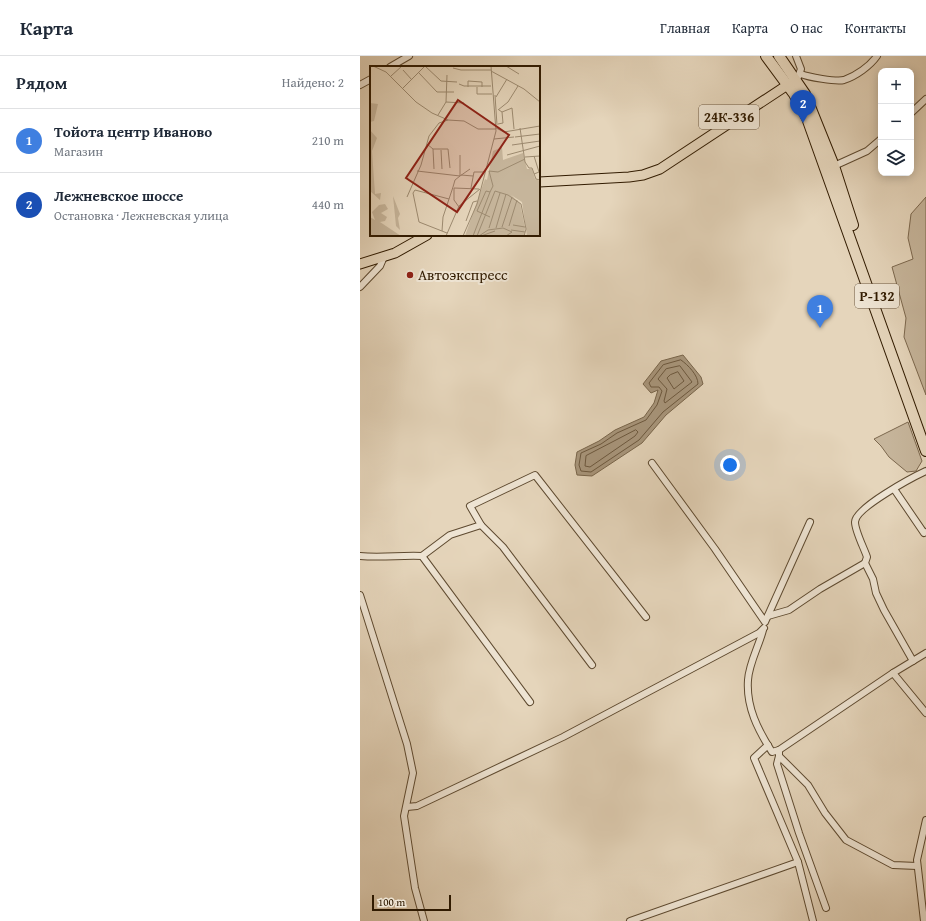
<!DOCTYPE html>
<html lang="ru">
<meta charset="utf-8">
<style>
:root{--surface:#fff;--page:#f2f2f3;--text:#1f2937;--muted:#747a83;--line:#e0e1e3;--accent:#8f2418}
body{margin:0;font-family:"Gentium Book Plus",serif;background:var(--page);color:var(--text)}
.controls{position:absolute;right:12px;top:12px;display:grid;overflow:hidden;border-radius:8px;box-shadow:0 2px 10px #0003}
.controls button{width:36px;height:36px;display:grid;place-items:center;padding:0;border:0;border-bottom:1px solid var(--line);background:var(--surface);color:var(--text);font:20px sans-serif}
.scale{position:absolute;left:12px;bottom:10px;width:79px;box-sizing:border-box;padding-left:4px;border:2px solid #311b01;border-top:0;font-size:11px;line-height:14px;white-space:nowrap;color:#311b01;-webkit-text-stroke:3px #eee4d3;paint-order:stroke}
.you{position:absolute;left:370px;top:409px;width:14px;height:14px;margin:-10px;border:3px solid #fff;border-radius:50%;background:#1a73e8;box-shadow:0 0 0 6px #1a73e833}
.badge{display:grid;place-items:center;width:26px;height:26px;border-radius:50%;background:var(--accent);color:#fff;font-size:13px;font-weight:700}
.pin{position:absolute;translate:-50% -33px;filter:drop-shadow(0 1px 2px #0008)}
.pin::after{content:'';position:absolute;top:21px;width:14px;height:12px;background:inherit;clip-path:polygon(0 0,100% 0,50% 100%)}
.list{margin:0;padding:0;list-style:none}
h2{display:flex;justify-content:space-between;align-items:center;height:52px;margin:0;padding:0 16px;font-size:17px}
h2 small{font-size:13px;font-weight:400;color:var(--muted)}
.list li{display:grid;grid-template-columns:26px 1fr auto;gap:12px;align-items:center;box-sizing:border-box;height:64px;padding:0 16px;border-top:1px solid var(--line)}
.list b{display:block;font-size:15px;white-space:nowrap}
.list p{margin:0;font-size:13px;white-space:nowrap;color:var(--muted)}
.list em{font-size:13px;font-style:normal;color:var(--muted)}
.icon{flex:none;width:22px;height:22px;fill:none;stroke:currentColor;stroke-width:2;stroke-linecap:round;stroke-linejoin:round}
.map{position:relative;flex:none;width:566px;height:865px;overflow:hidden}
header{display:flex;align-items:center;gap:24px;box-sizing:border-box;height:56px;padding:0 20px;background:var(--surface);border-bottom:1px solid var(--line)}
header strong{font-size:19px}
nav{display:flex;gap:22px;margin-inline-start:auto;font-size:14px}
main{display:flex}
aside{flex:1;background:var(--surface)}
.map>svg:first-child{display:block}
.green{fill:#c6b59b;stroke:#7c684e}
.water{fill:#a8967c;stroke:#78654b}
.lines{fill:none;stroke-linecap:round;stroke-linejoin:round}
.shore{stroke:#6c583e;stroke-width:1}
.minor-casing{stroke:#5e4a30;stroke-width:8}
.primary-casing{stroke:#311b01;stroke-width:11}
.trunk-casing{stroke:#311b01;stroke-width:12}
.minor{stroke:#eee4d3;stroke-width:6}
.primary{stroke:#e5d5bb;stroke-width:9}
.trunk{stroke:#e5d5bb;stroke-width:10}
.poi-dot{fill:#8f2418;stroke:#eee4d3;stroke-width:1.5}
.labels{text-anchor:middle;stroke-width:4;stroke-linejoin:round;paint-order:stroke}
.shield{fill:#eee4d3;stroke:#6a5740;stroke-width:1}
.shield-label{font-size:14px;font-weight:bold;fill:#311b01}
.poi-label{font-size:15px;fill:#311b01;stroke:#eee4d3;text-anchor:start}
.inset-road{fill:none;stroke:#9d8b71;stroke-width:1}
.view{fill:#8f2418;fill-opacity:0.15;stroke:#8f2418;stroke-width:2}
.inset-edge{fill:none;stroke:#311b01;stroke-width:2}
</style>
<header>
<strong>Карта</strong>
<nav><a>Главная</a><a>Карта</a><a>О нас</a><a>Контакты</a></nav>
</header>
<main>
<aside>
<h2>Рядом<small>Найдено: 2</small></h2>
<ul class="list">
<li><span class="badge" style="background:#3f7fe0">1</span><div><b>Тойота центр Иваново</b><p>Магазин</p></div><em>210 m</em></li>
<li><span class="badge" style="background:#1a4fb4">2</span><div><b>Лежневское шоссе</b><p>Остановка · Лежневская улица</p></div><em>440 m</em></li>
</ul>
</aside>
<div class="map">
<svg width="566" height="865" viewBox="0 0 566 865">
<rect width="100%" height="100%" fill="#e5d5bb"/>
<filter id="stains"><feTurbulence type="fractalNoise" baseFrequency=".005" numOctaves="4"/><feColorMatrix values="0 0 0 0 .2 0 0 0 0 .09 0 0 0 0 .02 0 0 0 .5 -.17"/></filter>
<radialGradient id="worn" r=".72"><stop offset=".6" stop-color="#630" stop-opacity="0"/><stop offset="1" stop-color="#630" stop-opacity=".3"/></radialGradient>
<!-- green -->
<g class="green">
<path d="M566 141V339L544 281 546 262 532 211 553 203 548 182 551 158Z"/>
<path d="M548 366 562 405 556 415 547 416 529 401 521 390 514 383Z"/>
</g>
<!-- water -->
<path class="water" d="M323 299 341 321 343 328 306 359 282 387 232 420 217 419 215 409 217 396 239 385 255 374 284 361 294 347 298 334 291 337 283 328 301 305Z"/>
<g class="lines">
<!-- shore -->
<g class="shore">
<path d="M321 304C328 309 338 319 338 328L303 356 279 384 231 416 221 415 219 409 221 397 241 388 257 377 286 364 297 349 302 335 299 331H291L289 327 303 309Z"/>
<path d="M320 310 332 326 305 347 304 345 307 333 298 323 306 313Z"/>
<path d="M318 316 324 325 314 333 307 322 310 319Z"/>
<path d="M276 374 278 376 275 380 230 411 225 410 226 400Z"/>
</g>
<!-- minor casing -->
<g class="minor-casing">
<g id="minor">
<path d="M436 0 441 13 438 21"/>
<path d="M30 11 49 0"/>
<path d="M441 18C448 21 476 26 484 24 496 20 510 10 517 0"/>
<path d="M0 29 11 23"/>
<path d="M551 57 566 43"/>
<path d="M474 110 507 95 521 83"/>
<path d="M0 231 20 210 23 203"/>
<path d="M292 407 355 493 405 566 450 466"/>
<path d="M534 433 564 477 566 476"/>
<path d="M121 469 143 491 232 609"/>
<path d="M0 500C21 502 42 499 62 500L170 646"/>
<path d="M62 500 90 479 121 469 110 450 175 419 286 561"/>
<path d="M0 539 47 688 53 717 44 760 55 832 64 865"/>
<path d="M408 560 429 554 460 533 505 507"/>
<path d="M403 574C399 590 389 607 388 624 386 651 398 674 412 696L419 694"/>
<path d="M553 605 524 554 516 537 513 523 505 507 507 501C504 492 495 475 495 466 495 452 553 421 566 415"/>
<path d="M533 617 566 657"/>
<path d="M419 700 417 708 439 777 466 852"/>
<path d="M47 751 57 750 203 681 399 577 404 572"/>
<path d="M438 806 453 865"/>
<path d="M557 810 533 809 486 784 465 757 448 729 419 700V694L533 617 566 597"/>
<path d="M270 865 438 806 394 702 408 689"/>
<path d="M564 865 557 804 566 764"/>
</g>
</g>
<!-- primary casing -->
<g class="primary-casing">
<g id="primary">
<path d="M179 126 269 121 283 119 300 113 432 26"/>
<path d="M0 208 35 197 67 179"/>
</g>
</g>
<!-- trunk casing -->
<g class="trunk-casing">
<g id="trunk">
<path d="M406 0 434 38 447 62 566 395"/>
<path d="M419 0 445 38 474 110 493 169"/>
</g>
</g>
<!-- minor -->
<use href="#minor" class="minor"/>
<!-- primary -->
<use href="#primary" class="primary"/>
<!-- trunk -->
<use href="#trunk" class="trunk"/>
</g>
<!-- markers -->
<circle class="poi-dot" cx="50" cy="219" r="4"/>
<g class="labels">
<!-- shield labels -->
<g class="shield">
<rect x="339" y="49" width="60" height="24" rx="3"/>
<rect x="495" y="228" width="44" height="24" rx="3"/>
</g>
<g class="shield-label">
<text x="369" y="66">24К-336</text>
<text x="517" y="245">Р-132</text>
</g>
<!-- poi labels -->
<g class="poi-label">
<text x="58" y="224">Автоэкспресс</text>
</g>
</g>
<!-- overview -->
<g transform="translate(10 10)">
<rect width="170" height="170" fill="#e5d5bb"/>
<path d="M0 37 8 38 4 55 0 56ZM0 64 7 72 2 85 5 128 11 127 10 134 0 125ZM132 81 133 94 153 87 157 103H162L165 113 170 115V170H157L152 136 141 129 150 137 155 162 154 170H95L115 113 117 114 123 85ZM23 130 30 148 28 152 30 164 26 160ZM15 138 18 143 11 147 17 151 15 155 10 156 31 170H0V151L5 154 2 146 9 139Z" fill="#c6b59b"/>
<path class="inset-road" d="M3 0 16 6 46 36 62 47 78 54 94 55 108 63H126M55 0 71 15 87 16M136 0 149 8M83 2 91 4H121M33 4 42 14M121 5 154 23 170 36M49 7 67 26H84M21 10 32 0M89 18 94 20H121M98 21V15L112 16V21M107 21V28H122M33 22 55 0M125 29 127 59M126 31 137 13M76 36 94 37M128 44 138 36 148 20M129 44 132 46 142 42 144 63M68 49 76 36 77 9M128 58 133 57 132 46M126 62 134 66 170 60M150 62 155 96 159 102H162L166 113 170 114M145 71 170 68M124 73 144 71M57 78 63 83 64 103M142 79 170 75M63 83H78L80 102M71 84 72 103M90 89V110L100 103M137 89 170 80M155 91 170 90M47 105 90 110M119 105 123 120 120 126 116 125 107 145 120 151M119 105 128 106 155 93M164 108 169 106 164 90M91 109 103 110M83 121 85 114 90 110M101 122 104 106H114M125 125 138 129 151 138 156 163 154 170M37 131 51 99 59 70 69 57 78 54M89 141 84 134V122L109 123M96 155 103 136 107 135M143 159 155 161M139 160 147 134M132 161 142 131M119 162 130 127M126 162 136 128M141 164 155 166M72 165 73 151 79 133M77 167 49 156 43 127 45 124 79 133 83 121M76 170 89 140 110 123M93 170 107 138 126 65 121 0M103 170 120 126M107 170 125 125M109 170 118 164 133 162 142 166 136 170M111 170 125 165"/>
<path class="view" d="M88 34 139 69 87 146 36 112Z"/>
<rect width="170" height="170" class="inset-edge"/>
</g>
<rect width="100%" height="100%" filter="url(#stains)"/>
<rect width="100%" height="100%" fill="url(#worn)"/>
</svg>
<div class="controls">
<button>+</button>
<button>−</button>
<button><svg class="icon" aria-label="layers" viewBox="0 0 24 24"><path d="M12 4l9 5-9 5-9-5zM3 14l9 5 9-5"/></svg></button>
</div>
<div class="scale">100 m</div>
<div class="you"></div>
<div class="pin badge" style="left:460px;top:272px;background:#3f7fe0">1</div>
<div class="pin badge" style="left:443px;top:67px;background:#1a4fb4">2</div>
</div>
</main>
